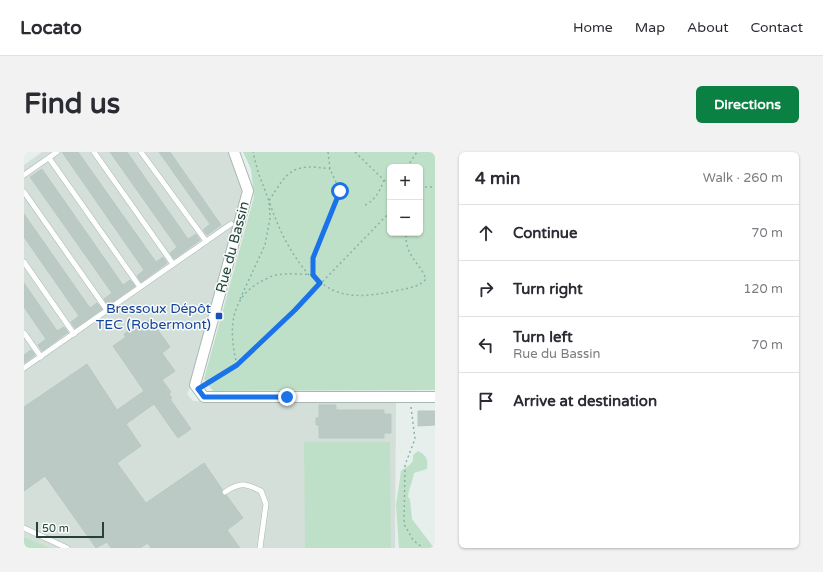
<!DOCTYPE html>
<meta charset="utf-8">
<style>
:root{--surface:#fff;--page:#f2f2f3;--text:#2b2b33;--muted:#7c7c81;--line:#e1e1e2;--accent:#0b8043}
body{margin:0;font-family:"Varela Round",sans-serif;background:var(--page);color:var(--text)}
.controls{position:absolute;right:12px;top:12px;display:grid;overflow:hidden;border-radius:6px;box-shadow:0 1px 3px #0004}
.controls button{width:36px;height:36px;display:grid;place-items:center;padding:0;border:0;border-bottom:1px solid var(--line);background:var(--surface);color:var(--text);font:20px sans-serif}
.scale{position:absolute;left:12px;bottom:10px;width:68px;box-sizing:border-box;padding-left:4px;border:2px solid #24423a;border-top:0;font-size:11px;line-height:14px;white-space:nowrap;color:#24423a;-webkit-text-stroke:3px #f7fbf9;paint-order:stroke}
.stop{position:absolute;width:12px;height:12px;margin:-9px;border:3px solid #1a73e8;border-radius:50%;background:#fff}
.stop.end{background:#1a73e8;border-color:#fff;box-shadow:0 1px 4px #0008}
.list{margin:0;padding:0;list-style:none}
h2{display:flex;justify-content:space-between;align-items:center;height:52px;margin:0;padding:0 16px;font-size:17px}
h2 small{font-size:13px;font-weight:400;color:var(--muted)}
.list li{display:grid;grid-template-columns:26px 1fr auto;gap:12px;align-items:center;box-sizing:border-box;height:56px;padding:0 16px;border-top:1px solid var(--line)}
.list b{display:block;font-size:15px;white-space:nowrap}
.list p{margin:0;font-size:13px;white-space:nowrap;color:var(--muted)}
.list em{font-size:13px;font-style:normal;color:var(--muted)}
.icon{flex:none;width:22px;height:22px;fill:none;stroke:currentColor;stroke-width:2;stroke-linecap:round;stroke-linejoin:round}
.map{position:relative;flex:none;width:411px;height:396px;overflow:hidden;border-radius:6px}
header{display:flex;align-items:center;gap:24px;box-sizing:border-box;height:56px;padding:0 20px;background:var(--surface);border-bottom:1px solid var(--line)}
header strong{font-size:19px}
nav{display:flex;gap:22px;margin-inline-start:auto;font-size:14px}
.intro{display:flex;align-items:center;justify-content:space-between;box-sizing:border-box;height:96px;padding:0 24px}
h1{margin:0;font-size:28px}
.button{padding:10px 18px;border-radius:6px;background:var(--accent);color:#fff;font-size:14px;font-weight:700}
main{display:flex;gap:24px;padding:0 24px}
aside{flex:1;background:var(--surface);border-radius:6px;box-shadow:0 1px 3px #0004}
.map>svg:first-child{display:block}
.built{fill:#d4dfda}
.green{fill:#bfe0c8;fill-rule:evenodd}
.building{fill:#bbcac4;stroke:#b8c9c2}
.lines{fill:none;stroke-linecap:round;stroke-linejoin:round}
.lane-casing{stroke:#a8b8b2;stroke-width:6}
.street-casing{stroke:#a8b8b2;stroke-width:12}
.path{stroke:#86b3a5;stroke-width:1.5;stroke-dasharray:2 3;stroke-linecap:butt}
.lane{stroke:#fff;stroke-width:5}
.street{stroke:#fff;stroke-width:10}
.route{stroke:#1a73e8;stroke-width:5}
.transit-dot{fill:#1a4fb4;stroke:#f7fbf9;stroke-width:1.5}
.labels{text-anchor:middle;stroke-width:3;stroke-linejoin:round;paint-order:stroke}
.street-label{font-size:14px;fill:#24423a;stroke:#f7fbf9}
.transit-label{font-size:14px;fill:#164399;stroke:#f7fbf9;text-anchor:end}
</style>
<header>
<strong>Locato</strong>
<nav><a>Home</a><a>Map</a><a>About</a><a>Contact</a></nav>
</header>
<div class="intro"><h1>Find us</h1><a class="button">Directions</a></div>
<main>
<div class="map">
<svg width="411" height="396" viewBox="0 0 411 396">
<rect width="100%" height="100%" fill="#e6efeb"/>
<!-- built -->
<path class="built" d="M18 0H206L218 35 217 46 169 230 163 242 169 249 190 250 372 249 371 396H27L0 385V13Z"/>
<!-- green -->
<g class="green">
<path d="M219 0H411V238L189 239 180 227 230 45 227 17ZM366 15H396V81H366Z"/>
<path d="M280 290H366L367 396H281Z"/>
<path d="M394 299C403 304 404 307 403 317L390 321C389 329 385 336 384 345L386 347 388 367 410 396H375L372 353 377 319C384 313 390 313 389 303Z"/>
<path d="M0 385 27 396H0Z"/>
</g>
<!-- building -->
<g class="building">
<path d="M38 0H54L132 110 139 105 143 111 117 130 113 124 120 118Z"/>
<path d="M86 0H103L164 87 172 82 176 88 150 107 146 101 153 95Z"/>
<path d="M135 0H146L197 73 183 83 179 78 186 72Z"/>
<path d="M18 17 99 133 106 128 111 134 84 153 80 147 88 141 6 25Z"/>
<path d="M0 62 66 156 73 151 78 157 51 176 47 170 55 164 0 85Z"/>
<path d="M0 131 33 179 40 175 44 180 18 199 14 193 22 187 0 155Z"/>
<path d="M126 167 146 195 138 201 151 219 138 228 147 240 145 242 148 246 146 247 167 277 154 286 130 252 102 272 117 294 93 311 122 351 180 311 198 337V342L203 344 219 366 203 378 216 396H127L124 391 116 396H87L83 390 72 396 21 324 0 339V255L63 212 93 258 120 239 89 194 102 185 100 182 108 176 110 179Z"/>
<path d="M7 198 11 203 0 211V203Z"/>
<path d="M295 253H312V258H360V262H367V281H360V286H295V273H292V266H295Z"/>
<path d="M394 259H411V273L394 274Z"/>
</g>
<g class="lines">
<!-- lane casing -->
<g class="lane-casing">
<g id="lane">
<path d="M70 0 149 112"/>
<path d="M117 0 182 89"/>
<path d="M25 6 116 135"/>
<path d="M0 23 33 0"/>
<path d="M0 40 83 158"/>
<path d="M0 110 50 182"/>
<path d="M0 181 17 205"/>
<path d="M0 216 207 72"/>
<path d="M201 340C216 330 221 331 237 339L242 352 236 396"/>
<path d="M0 376 43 396"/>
</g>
</g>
<!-- street casing -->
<g class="street-casing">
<path id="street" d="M210 0 224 39 171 233 180 245H411"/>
</g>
<!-- path -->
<g class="path">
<path d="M304 0 306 17 316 39 289 105V123C312 149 341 145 371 139 383 136 394 136 402 127 395 109 381 105 382 81"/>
<path d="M331 0 366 34"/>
<path d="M383 15 393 0"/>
<path d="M396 35H411"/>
<path d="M341 53C352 48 356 38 360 28"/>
<path d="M285 123C266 101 254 76 245 49 264 18 269 11 306 17"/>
<path d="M216 147 241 93 246 66 245 49 234 20 229 0"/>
<path d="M213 213C205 181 204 146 238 129 242 127 247 124 252 123 264 121 277 122 289 123"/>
<path d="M183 232 213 213 271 158 366 60"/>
<path d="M387 255 391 287 381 313 380 372 389 388 399 396"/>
</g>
<!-- lane -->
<use href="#lane" class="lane"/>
<!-- street -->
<use href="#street" class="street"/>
</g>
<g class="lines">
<!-- route -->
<path class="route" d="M263 245H180L174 237 213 213 271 158 296 131 289 123V106L316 39"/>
</g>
<!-- markers -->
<rect class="transit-dot" x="191" y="160" width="8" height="8" rx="2"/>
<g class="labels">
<!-- street labels -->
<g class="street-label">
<text transform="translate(208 95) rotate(-75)" y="5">Rue du Bassin</text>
</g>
<!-- transit labels -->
<g class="transit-label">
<text x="187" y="161">Bressoux Dépôt<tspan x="187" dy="16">TEC (Robermont)</tspan></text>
</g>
</g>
</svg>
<div class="controls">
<button>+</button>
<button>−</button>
</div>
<div class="scale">50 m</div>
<div class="stop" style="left:316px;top:39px"></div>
<div class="stop end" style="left:263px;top:245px"></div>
</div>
<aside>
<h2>4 min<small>Walk · 260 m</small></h2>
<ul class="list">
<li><svg class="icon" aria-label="ahead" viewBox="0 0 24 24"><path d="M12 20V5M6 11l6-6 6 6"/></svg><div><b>Continue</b></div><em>70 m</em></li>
<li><svg class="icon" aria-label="right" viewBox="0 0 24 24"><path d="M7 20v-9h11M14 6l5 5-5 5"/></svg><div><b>Turn right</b></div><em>120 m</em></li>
<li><svg class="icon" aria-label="left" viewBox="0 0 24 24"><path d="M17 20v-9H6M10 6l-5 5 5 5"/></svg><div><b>Turn left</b><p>Rue du Bassin</p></div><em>70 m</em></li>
<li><svg class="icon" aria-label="arrive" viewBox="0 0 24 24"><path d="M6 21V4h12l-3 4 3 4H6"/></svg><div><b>Arrive at destination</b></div></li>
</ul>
</aside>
</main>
